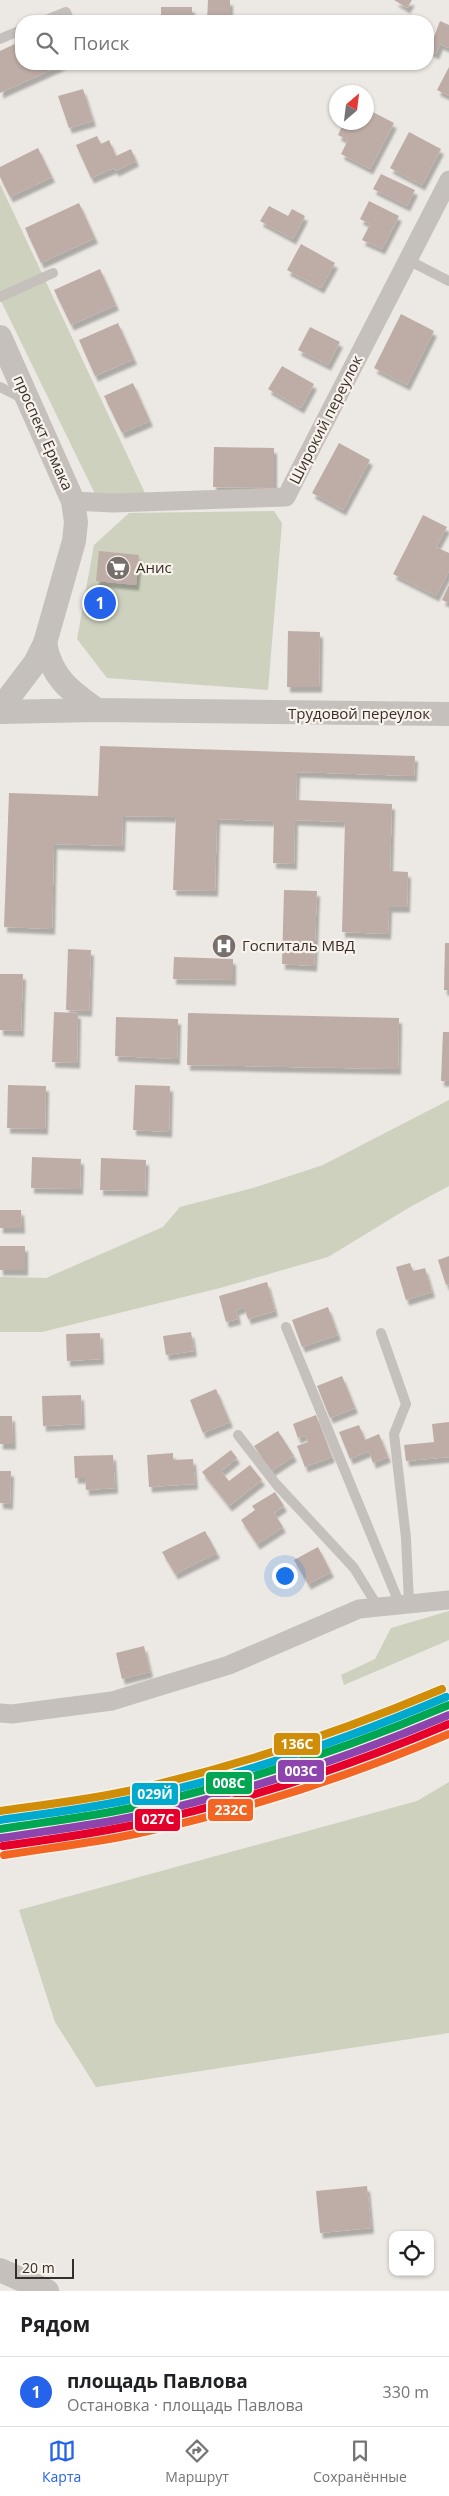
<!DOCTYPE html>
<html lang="ru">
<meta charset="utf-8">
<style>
:root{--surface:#fff;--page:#f2f2f2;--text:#202124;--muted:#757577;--line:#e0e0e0;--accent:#2563eb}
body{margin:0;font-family:"Open Sans",sans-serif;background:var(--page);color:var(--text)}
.controls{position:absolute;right:15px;bottom:15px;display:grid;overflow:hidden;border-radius:10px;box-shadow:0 1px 4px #0004}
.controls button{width:45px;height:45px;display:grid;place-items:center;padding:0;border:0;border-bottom:1px solid var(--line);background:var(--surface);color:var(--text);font:25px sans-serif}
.compass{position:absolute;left:329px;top:85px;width:45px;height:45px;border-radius:50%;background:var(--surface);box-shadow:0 1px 4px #0004;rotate:28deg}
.scale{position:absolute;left:15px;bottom:12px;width:59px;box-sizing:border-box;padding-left:5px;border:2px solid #362e2a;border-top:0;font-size:14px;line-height:18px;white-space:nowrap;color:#362e2a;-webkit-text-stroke:4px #f8f2eb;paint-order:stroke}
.you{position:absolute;left:284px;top:1575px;width:18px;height:18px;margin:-12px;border:4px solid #fff;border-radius:50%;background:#1a73e8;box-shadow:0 0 0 8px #1a73e833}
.badge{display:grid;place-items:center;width:32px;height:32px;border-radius:50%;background:var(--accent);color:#fff;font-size:16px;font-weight:700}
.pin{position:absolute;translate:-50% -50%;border:2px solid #fff;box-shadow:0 1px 5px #0006}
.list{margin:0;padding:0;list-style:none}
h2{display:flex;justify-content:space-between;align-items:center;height:65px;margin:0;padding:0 20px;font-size:21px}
h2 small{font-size:16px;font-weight:400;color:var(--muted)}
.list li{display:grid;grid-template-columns:32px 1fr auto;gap:15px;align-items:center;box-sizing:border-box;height:70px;padding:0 20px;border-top:1px solid var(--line)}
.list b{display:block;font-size:19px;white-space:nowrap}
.list p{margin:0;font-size:16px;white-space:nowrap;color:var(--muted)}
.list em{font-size:16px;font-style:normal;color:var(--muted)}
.icon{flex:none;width:28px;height:28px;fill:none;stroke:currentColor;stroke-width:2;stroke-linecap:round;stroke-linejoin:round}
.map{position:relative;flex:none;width:449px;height:2291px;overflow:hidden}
.search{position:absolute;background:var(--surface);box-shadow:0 1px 4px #0004;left:15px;right:15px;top:15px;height:55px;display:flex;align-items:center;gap:12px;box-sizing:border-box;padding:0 18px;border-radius:20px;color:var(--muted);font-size:19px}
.sheet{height:135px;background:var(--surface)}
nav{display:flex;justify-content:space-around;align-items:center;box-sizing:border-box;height:70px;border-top:1px solid var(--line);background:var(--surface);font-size:14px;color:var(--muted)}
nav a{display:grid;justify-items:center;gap:2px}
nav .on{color:var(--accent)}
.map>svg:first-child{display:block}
.green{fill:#cdd1be}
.building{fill:#beada6;filter:url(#shadow)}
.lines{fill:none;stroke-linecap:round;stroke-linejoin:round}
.service{stroke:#c5c0bc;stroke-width:10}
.minor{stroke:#c5c0bc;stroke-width:19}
.tertiary{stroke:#c5c0bc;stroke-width:24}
.rail-1-casing{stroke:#f8f2eb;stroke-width:11}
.rail-2-casing{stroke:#f8f2eb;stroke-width:11}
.rail-3-casing{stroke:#f8f2eb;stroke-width:11}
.rail-4-casing{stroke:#f8f2eb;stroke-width:11}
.rail-5-casing{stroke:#f8f2eb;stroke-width:11}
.rail-6-casing{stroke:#f8f2eb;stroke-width:11}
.rail-1{stroke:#00a651;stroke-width:8}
.rail-2{stroke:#8e44ad;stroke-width:8}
.rail-3{stroke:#00a9ce;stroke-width:8}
.rail-4{stroke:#e4002b;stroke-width:8}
.rail-5{stroke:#d08e08;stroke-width:8}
.rail-6{stroke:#f26522;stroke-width:8}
.labels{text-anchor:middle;stroke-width:4.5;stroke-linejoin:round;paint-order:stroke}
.street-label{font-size:15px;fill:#362e2a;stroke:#f8f2eb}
.poi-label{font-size:15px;fill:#362e2a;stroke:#f8f2eb;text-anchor:start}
.line-badge{stroke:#f8f2eb;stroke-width:2}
.badge-label{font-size:14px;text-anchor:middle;font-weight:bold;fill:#fff}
</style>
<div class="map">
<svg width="449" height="2291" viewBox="0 0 449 2291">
<defs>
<filter id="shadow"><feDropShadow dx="3" dy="5.5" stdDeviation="1" flood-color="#0004"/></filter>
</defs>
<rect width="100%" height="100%" fill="#ece8e3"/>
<!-- green -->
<g class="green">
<path d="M0 184 145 493 96 496 0 299Z"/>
<path d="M274 511 282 523 268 690 107 678 77 639 94 545 129 513Z"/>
<path d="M449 1100V1186L410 1207 328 1257 220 1288 42 1332H0V1277L46 1278 163 1227 180 1207 253 1188 323 1165Z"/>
<path d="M449 1611V1640L344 1685 341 1675 375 1659 391 1628Z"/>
<path d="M449 1782V2033L96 2087 55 2022 19 1910 417 1801Z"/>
</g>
<!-- building -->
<g class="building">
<path d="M208 0H230V21H207Z"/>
<path d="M394 0H412L407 8Z"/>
<rect x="161" y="7" width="31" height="14"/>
<path d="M156 16V21H124L123 19Z"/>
<path d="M440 21 449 25V48L440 44 436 54 428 50V34L434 37Z"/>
<path d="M21 41V64H64L0 93V51Z"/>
<path d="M449 67V96L437 90Z"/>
<path d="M83 89 93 121 69 128 58 96Z"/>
<path d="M369 110 394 123 370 169 341 154 348 140 338 135 344 122H366Z"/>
<path d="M409 132 441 149 422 185 390 168Z"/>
<path d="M97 136 101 144 109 140 116 156 131 149 136 161 116 171 114 168 91 178 76 145Z"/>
<path d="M38 148 52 177 10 197 0 177V167Z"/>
<path d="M381 174 415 190 407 206 373 189Z"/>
<path d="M369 201 399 216 382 249 362 240 370 224 360 219Z"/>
<path d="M79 203 95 238 41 263 25 228Z"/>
<path d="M269 206 288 216 292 209 305 216 293 239 260 221Z"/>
<path d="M301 244 335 263 321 288 287 270Z"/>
<path d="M100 269 116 305 71 325 54 290Z"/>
<path d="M401 314 434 331 407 385 374 368Z"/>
<path d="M118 323 134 359 95 376 79 340Z"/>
<path d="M310 327 340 342 328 365 298 350Z"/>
<path d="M282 366 314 384 301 408 268 389Z"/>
<path d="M133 383 150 421 122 433 104 396Z"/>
<path d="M339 443 370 460 343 510 312 493Z"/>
<path d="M214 447 274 448V488L213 487Z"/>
<path d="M423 515 447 527 436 547 449 553V571L436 596 393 574Z"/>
<path d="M99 551 139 555 136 585 96 581Z"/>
<path d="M449 585V603L442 600Z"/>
<path d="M288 631 320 632 319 687H287Z"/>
<path d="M100 746 415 756 414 776 297 772 296 800 392 804 390 871 408 872 407 907H389L388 934 342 932 345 822 295 820 294 864 273 863 274 821 217 819 215 891 173 890 176 817 123 816 122 846 54 844 52 929 4 927 9 793 98 796Z"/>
<path d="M284 890 317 891 314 966 282 964Z"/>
<path d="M445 943H449V990H444Z"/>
<path d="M68 949 91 950 89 1011 66 1010Z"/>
<path d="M174 957 233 959V980L173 979Z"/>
<path d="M0 974H23L21 1031 0 1030Z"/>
<path d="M54 1012 78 1013 77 1063 52 1062Z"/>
<path d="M188 1013 399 1018 398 1069 187 1065Z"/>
<path d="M116 1017 178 1019 177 1059 115 1056Z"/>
<path d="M443 1032H449V1081H441Z"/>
<path d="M8 1085 46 1086 45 1129 7 1128Z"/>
<path d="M135 1085 170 1086 169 1132 133 1130Z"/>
<path d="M32 1157 81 1159 80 1189 31 1188Z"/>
<path d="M101 1158 146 1160 145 1191 100 1190Z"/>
<path d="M0 1210H21L22 1228H0Z"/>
<rect x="0" y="1246" width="25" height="24"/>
<path d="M449 1256V1284L446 1285 438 1260Z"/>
<path d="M410 1263 413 1271 425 1268 432 1292 406 1300 396 1267Z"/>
<path d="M267 1282 275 1311 248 1319 244 1307 236 1310 238 1319 226 1322 219 1296Z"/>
<path d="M328 1307 338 1335 302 1347 292 1320Z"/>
<path d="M191 1332 194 1351 166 1355 163 1336Z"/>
<path d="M100 1333 101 1359 67 1361 66 1334Z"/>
<path d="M342 1376 355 1408 330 1418 317 1386Z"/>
<path d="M216 1389 230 1422 203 1433 190 1400Z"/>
<path d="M81 1395 82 1424 43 1426 42 1396Z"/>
<path d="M316 1415 332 1457 305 1467 297 1446 308 1442 305 1435 298 1438 293 1424Z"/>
<path d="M0 1416H12L13 1444H0Z"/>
<path d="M449 1422V1457L406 1461 404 1445 434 1442 432 1424Z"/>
<path d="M359 1425 365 1440 379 1434 388 1457 373 1463 369 1451 350 1459 339 1432Z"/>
<path d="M278 1431 294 1456 271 1471 254 1446Z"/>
<path d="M231 1450 237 1458 221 1471 229 1481 250 1465 262 1480 229 1506 202 1472Z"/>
<path d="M173 1453V1460L193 1459 195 1484 149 1487 147 1455Z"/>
<path d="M113 1455 115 1488 86 1490 85 1478H75L74 1456Z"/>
<path d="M0 1471H11L10 1504 0 1503Z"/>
<path d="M275 1492 284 1506 274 1513 283 1527 257 1544 241 1520 255 1510 252 1506Z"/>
<path d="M205 1531 217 1553 175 1574 162 1552Z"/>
<path d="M318 1547 331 1572 308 1584 294 1560Z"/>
<path d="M144 1646 150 1672 122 1679 116 1653Z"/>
<path d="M367 2186 371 2228 320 2233 316 2191Z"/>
</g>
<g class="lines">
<!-- service -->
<g class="service">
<path d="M44 21 66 12 70 21"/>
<path d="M0 39 21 30"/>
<path d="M408 260 449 281"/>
<path d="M0 297 53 273"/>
<path d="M0 387 24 399"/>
<path d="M286 1327 400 1605"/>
<path d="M381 1333 406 1404 394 1434 406 1538 409 1603"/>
<path d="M238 1435 276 1484 354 1568 378 1607"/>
</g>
<!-- minor -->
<g class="minor">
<path d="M73 501 113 503 286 497 449 180"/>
<path d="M0 1713 12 1714 112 1701 229 1665 359 1609 449 1600"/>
</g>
<!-- tertiary -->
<g class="tertiary">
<path d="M0 337 73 501 76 522 74 541 45 643 35 663 0 709"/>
<path d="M45 643C51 677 70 691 97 710"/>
<path d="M0 712 97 710 449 714"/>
<path d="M0 2270 47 2291"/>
</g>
<!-- rail-1 casing -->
<g class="rail-1-casing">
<path id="rail-1" d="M0 1829C44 1822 88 1817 131 1808 240 1784 346 1749 449 1705"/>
</g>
<!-- rail-2 casing -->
<g class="rail-2-casing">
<path id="rail-2" d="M1 1838C45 1831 89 1826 132 1817 241 1794 347 1758 449 1715"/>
</g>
<!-- rail-3 casing -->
<g class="rail-3-casing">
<path id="rail-3" d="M0 1820C43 1814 85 1809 128 1800 237 1777 343 1741 446 1697"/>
</g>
<!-- rail-4 casing -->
<g class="rail-4-casing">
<path id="rail-4" d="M3 1846C47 1840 91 1834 134 1825 242 1802 348 1767 449 1724"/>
</g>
<!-- rail-5 casing -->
<g class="rail-5-casing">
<path id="rail-5" d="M0 1811C43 1805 86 1800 128 1791 236 1767 341 1732 442 1689"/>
</g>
<!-- rail-6 casing -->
<g class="rail-6-casing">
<path id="rail-6" d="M4 1855C48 1848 92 1843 135 1834 243 1811 348 1777 449 1734"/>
</g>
<!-- rail-1 -->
<use href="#rail-1" class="rail-1"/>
<!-- rail-2 -->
<use href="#rail-2" class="rail-2"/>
<!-- rail-3 -->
<use href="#rail-3" class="rail-3"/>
<!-- rail-4 -->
<use href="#rail-4" class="rail-4"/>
<!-- rail-5 -->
<use href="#rail-5" class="rail-5"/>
<!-- rail-6 -->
<use href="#rail-6" class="rail-6"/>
</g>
<!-- icons -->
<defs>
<g id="supermarket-disc" transform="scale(1.25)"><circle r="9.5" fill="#766f6b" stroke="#f8f2eb"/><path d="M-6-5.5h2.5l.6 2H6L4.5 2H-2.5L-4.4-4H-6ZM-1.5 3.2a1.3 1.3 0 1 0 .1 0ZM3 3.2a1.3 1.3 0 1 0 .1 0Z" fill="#fff"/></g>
<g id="hospital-disc" transform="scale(1.25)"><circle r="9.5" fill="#766f6b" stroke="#f8f2eb"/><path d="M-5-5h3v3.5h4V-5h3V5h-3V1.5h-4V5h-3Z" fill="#fff"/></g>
</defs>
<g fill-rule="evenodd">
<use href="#supermarket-disc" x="118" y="568"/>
<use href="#hospital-disc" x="224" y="946"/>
</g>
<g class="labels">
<!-- street labels -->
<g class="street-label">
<text transform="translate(326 420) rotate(-63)" y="5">Широкий переулок</text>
<text transform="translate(43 433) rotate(66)" y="5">проспект Ермака</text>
<text x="359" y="719">Трудовой переулок</text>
</g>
<!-- poi labels -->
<g class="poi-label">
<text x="136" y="573">Анис</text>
<text x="242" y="951">Госпиталь МВД</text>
</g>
</g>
<g class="line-badge">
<rect x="273" y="1732" width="48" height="24" rx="5" fill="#d08e08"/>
<rect x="277" y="1759" width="48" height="24" rx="5" fill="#8e44ad"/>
<rect x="205" y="1771" width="48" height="24" rx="5" fill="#00a651"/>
<rect x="131" y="1782" width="48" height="24" rx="5" fill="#00a9ce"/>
<rect x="207" y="1798" width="47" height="24" rx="5" fill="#f26522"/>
<rect x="134" y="1808" width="47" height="24" rx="5" fill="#e4002b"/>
</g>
<g class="badge-label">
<text x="297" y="1749">136С</text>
<text x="301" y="1776">003С</text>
<text x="229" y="1788">008С</text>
<text x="155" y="1799">029Й</text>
<text x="231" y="1815">232C</text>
<text x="158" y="1824">027С</text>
</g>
</svg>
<div class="controls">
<button><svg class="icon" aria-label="locate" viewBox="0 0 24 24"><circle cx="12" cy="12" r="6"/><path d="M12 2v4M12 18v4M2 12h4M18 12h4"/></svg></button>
</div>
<svg class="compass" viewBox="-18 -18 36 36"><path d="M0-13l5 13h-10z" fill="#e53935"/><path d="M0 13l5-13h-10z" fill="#757577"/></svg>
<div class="scale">20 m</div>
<div class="you"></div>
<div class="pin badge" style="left:100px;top:603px">1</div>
<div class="search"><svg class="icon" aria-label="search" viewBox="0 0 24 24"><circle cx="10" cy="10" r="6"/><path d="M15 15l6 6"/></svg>Поиск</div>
</div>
<section class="sheet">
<h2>Рядом<small></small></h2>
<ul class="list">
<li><span class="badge">1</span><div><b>площадь Павлова</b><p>Остановка · площадь Павлова</p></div><em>330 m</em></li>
</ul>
</section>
<nav>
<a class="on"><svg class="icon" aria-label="map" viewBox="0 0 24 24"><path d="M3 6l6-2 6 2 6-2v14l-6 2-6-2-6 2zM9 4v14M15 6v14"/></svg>Карта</a>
<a><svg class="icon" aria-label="directions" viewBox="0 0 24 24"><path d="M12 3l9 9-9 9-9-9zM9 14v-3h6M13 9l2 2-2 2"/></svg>Маршрут</a>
<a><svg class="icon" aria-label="saved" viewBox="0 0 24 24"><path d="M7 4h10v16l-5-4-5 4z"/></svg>Сохранённые</a>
</nav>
